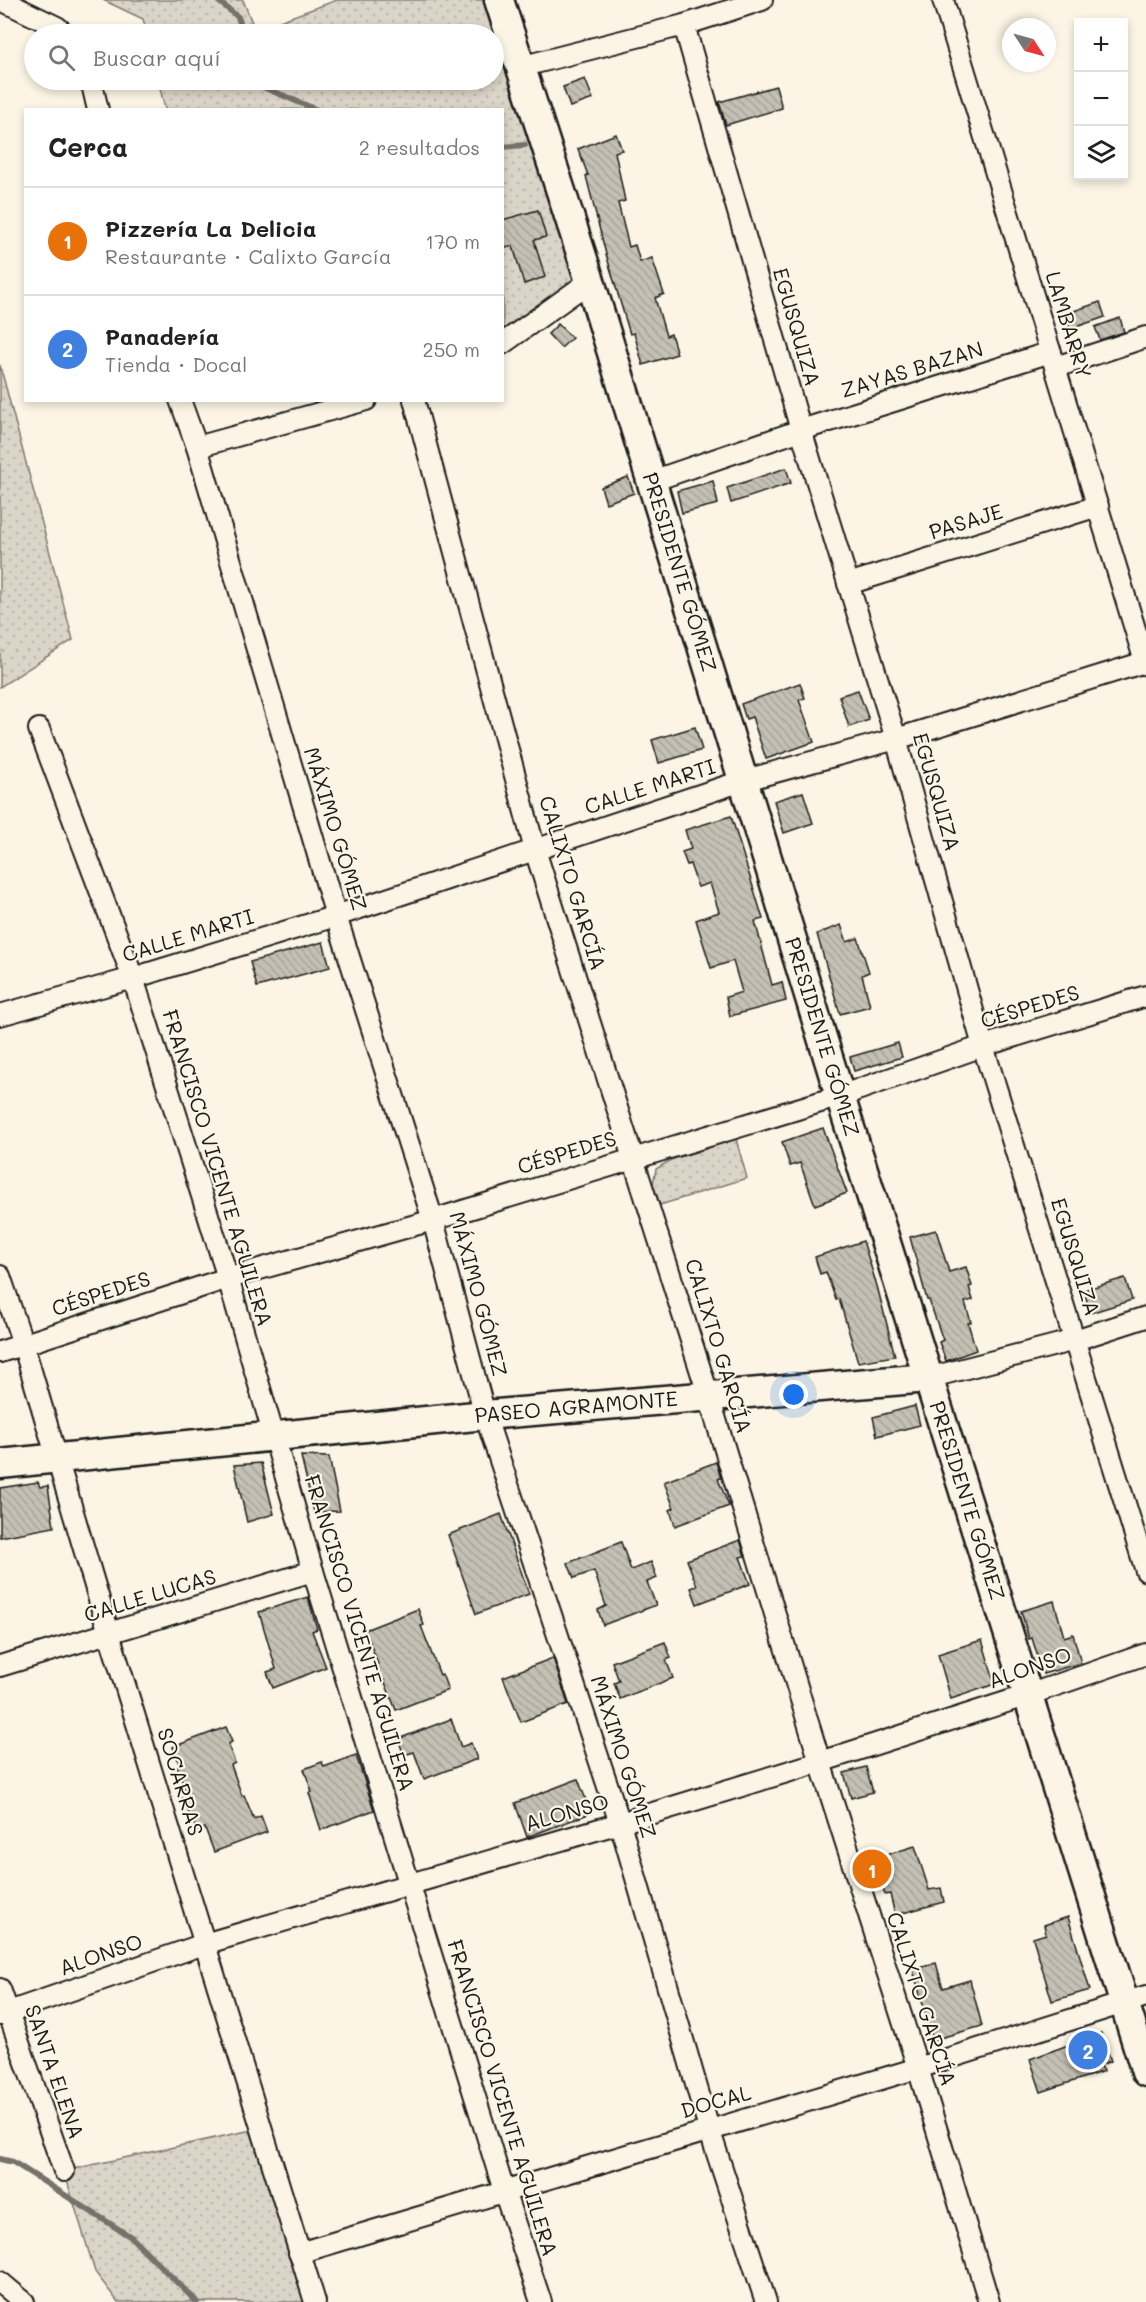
<!DOCTYPE html>
<html lang="es">
<meta charset="utf-8">
<style>
:root{--surface:#fff;--page:#f2f2f2;--text:#222;--muted:#767676;--line:#e0e0e0;--accent:#2563eb}
body{margin:0;font-family:Mali,sans-serif;background:var(--page);color:var(--text)}
.controls{position:absolute;right:18px;top:18px;display:grid;overflow:hidden;border-radius:0px;box-shadow:0 3px 9px #0003}
.controls button{width:54px;height:54px;display:grid;place-items:center;padding:0;border:0;border-bottom:2px solid var(--line);background:var(--surface);color:var(--text);font:30px sans-serif}
.compass{position:absolute;left:1002px;top:18px;width:54px;height:54px;border-radius:50%;background:var(--surface);box-shadow:0 3px 9px #0003;rotate:126deg}
.you{position:absolute;left:794px;top:1395px;width:21px;height:21px;margin:-15px;border:4px solid #fff;border-radius:50%;background:#1a73e8;box-shadow:0 0 0 9px #1a73e833}
.badge{display:grid;place-items:center;width:39px;height:39px;border-radius:50%;background:var(--accent);color:#fff;font-size:20px;font-weight:700}
.pin{position:absolute;translate:-50% -50%;border:3px solid #fff;box-shadow:0 2px 6px #0006}
.list{margin:0;padding:0;list-style:none}
h2{display:flex;justify-content:space-between;align-items:center;height:78px;margin:0;padding:0 24px;font-size:26px}
h2 small{font-size:20px;font-weight:400;color:var(--muted)}
.list li{display:grid;grid-template-columns:39px 1fr auto;gap:18px;align-items:center;box-sizing:border-box;height:108px;padding:0 24px;border-top:2px solid var(--line)}
.list b{display:block;font-size:22px;white-space:nowrap}
.list p{margin:0;font-size:20px;white-space:nowrap;color:var(--muted)}
.list em{font-size:20px;font-style:normal;color:var(--muted)}
.icon{flex:none;width:33px;height:33px;fill:none;stroke:currentColor;stroke-width:2;stroke-linecap:round;stroke-linejoin:round}
.map{position:relative;flex:none;width:1146px;height:2302px;overflow:hidden}
.search{position:absolute;background:var(--surface);box-shadow:0 3px 9px #0003;left:24px;top:24px;width:480px;height:66px;display:flex;align-items:center;gap:15px;box-sizing:border-box;padding:0 21px;border-radius:33px;color:var(--muted);font-size:22px}
.panel{position:absolute;background:var(--surface);box-shadow:0 3px 9px #0003;left:24px;top:108px;width:480px;height:294px;border-radius:0px}
.map>svg:first-child{display:block}
.grass{fill:url(#grass-dots);stroke:#7c7872;stroke-width:1.5}
.lines{fill:none;stroke-linecap:round;stroke-linejoin:round}
.stream{stroke:#75726c;stroke-width:6}
.building{fill:url(#building-back-hatch);stroke:#1c1c1c;stroke-width:1.5}
.street-casing{stroke:#1c1c1c;stroke-width:24}
.secondary-casing{stroke:#1c1c1c;stroke-width:33}
.street{stroke:#fcf5e5;stroke-width:20}
.secondary{stroke:#fcf5e5;stroke-width:28}
.labels{text-anchor:middle;stroke-width:4.5;stroke-linejoin:round;paint-order:stroke}
.street-label{font-size:21px;fill:#1c1c1c;stroke:#fcf5e5}
</style>
<div class="map">
<svg width="1146" height="2302" viewBox="0 0 1146 2302">
<defs>
<pattern id="grass-dots" width="8" height="8" patternUnits="userSpaceOnUse" patternTransform="scale(1.5)"><rect width="8" height="8" fill="#dbd5c8"/><path d="M2 2h.1M6 6h.1" fill="none" stroke="#bbb6ab" stroke-width="1.8" stroke-linecap="round"/></pattern>
<pattern id="building-back-hatch" width="6" height="6" patternUnits="userSpaceOnUse" patternTransform="scale(1.5)"><rect width="6" height="6" fill="#c4c0b3"/><path d="M-1 5l2 2M0 0l6 6M5-1l2 2" fill="none" stroke="#a8a499"/></pattern>
</defs>
<rect width="100%" height="100%" fill="#fcf5e5"/>
<filter id="ink" filterUnits="userSpaceOnUse"><feTurbulence type="fractalNoise" baseFrequency=".0167" numOctaves="2"/><feDisplacementMap in="SourceGraphic" scale="12" xChannelSelector="R" yChannelSelector="G"/><feConvolveMatrix kernelMatrix="1 2 1 2 8 2 1 2 1" color-interpolation-filters="sRGB"/></filter>
<g filter="url(#ink)">
<!-- grass -->
<g class="grass">
<path d="M103 0H243L255 30 337 0H500L592 288 503 338 502 110 165 109 158 80H494V34H147L143 19Z"/>
<path d="M0 365 73 640 0 687Z"/>
<path d="M736 1139 747 1178 660 1205 653 1184 656 1169 671 1160Z"/>
<path d="M261 2128 315 2302H118L95 2272 64 2171Z"/>
</g>
<g class="lines">
<!-- stream -->
<g class="stream">
<path d="M217 0 238 17 244 34"/>
<path d="M260 80 263 87 317 110"/>
<path d="M502 147 525 145"/>
<path d="M0 2159 13 2162 131 2237 197 2302"/>
</g>
</g>
<!-- building -->
<g class="building">
<path d="M585 79 593 99 570 107 563 87Z"/>
<path d="M776 86 782 108 726 125 719 102Z"/>
<path d="M616 134 622 150 615 152 625 201 618 203 629 247 635 245 640 262 652 258 664 294 655 298 666 336 671 334 677 354 643 365 634 333 630 334 623 311 606 254 586 176 588 175 578 149Z"/>
<path d="M538 210 546 237 534 240 545 277 524 284 513 246 502 249V220Z"/>
<path d="M1100 302 1105 317 1070 329 1065 314Z"/>
<path d="M1120 318 1124 332 1100 340 1095 327Z"/>
<path d="M558 324 572 338 561 348 548 334Z"/>
<path d="M786 468 791 483 731 503 727 488Z"/>
<path d="M628 477 634 493 606 503 601 487Z"/>
<path d="M713 481 718 504 682 513 677 491Z"/>
<path d="M800 683 805 698 799 700 814 742 766 759 752 717 746 719 741 704Z"/>
<path d="M858 690 869 720 849 727 839 696Z"/>
<path d="M695 727 702 750 659 763 652 740Z"/>
<path d="M803 792 813 823 784 833 774 801Z"/>
<path d="M731 816 763 919 755 921 772 985 782 982 786 1001 730 1016 726 997 742 992 733 961 711 968 696 920 719 912 710 883 698 887 690 864 687 865 682 852 691 849 685 830Z"/>
<path d="M841 925 847 942 858 938 869 972 862 975 870 1006 840 1014 817 934Z"/>
<path d="M323 942 330 967 257 987 250 962Z"/>
<path d="M898 1043 902 1057 854 1071 850 1057Z"/>
<path d="M823 1128 847 1193 815 1205 800 1163 790 1166 782 1142Z"/>
<path d="M936 1230 949 1272 966 1267 972 1286 969 1287 973 1300 965 1302 971 1322 968 1323 976 1350 946 1361 939 1342 943 1340 929 1300H927L910 1237Z"/>
<path d="M863 1241 877 1286 895 1356 858 1362 839 1299 836 1300 826 1272 820 1274 815 1257Z"/>
<path d="M1125 1278 1132 1300 1090 1313 1084 1290Z"/>
<path d="M915 1406 920 1425 877 1436 873 1417Z"/>
<path d="M301 1456 329 1457 340 1511 314 1512Z"/>
<path d="M716 1462 721 1478 718 1479 729 1506 675 1526 670 1510 674 1508 664 1482Z"/>
<path d="M261 1463 274 1514 247 1522 234 1465Z"/>
<path d="M38 1482 40 1487 48 1486 54 1527 0 1537V1488Z"/>
<path d="M501 1514 529 1594 476 1614 448 1535Z"/>
<path d="M740 1540 745 1556 740 1557 750 1584 697 1604 691 1588 697 1586 687 1560Z"/>
<path d="M621 1542 631 1570 651 1562 657 1578 647 1582 656 1605 603 1625 598 1610 606 1606 594 1571 574 1578 568 1563Z"/>
<path d="M308 1597 317 1629 312 1631 326 1667 273 1688 267 1672 276 1669 259 1612Z"/>
<path d="M1054 1601 1064 1637 1073 1634 1081 1663 1043 1674 1032 1638 1029 1639 1021 1611Z"/>
<path d="M418 1609 424 1625 421 1626 440 1675 442 1674 448 1690 396 1710 384 1680 382 1681 376 1665 378 1664 365 1630Z"/>
<path d="M982 1640 995 1684 951 1699 938 1654Z"/>
<path d="M665 1642 671 1658 666 1660 673 1678 620 1699 614 1683 619 1681 612 1662Z"/>
<path d="M553 1658 568 1704 521 1722 503 1677Z"/>
<path d="M451 1719 461 1747 471 1743 477 1759 424 1779 414 1752 404 1755 398 1739Z"/>
<path d="M226 1727 232 1742 228 1744 235 1763 231 1765 242 1796 244 1795 254 1819 261 1816 267 1832 214 1852 205 1828 197 1831 182 1798 187 1796 177 1767 180 1766 173 1747Z"/>
<path d="M356 1755 374 1810 321 1830 309 1793 312 1792 304 1769 322 1762 324 1767Z"/>
<path d="M866 1767 873 1792 851 1798 844 1773Z"/>
<path d="M578 1779 591 1813 527 1837 515 1803Z"/>
<path d="M915 1846 929 1890 941 1888 944 1902 895 1915 890 1894 885 1895 873 1859Z"/>
<path d="M1068 1917 1090 1990 1052 2001 1033 1938 1046 1934 1044 1925Z"/>
<path d="M936 1963 943 1988 970 1980 982 2026 933 2040 913 1970Z"/>
<path d="M1101 2033 1111 2061 1100 2065 1104 2071 1041 2092 1030 2059Z"/>
</g>
<g class="lines">
<!-- street casing -->
<g class="street-casing">
<g id="street">
<path d="M1 0 57 27 65 34"/>
<path d="M943 0 1146 665"/>
<path d="M684 25 801 430 896 739 983 1046 1146 1571"/>
<path d="M520 67 684 25 762 0"/>
<path d="M91 80 98 110"/>
<path d="M502 344 590 281"/>
<path d="M1056 367 1146 337"/>
<path d="M180 400 197 447 336 916 433 1220 485 1415 620 1823 709 2129 766 2302"/>
<path d="M414 400 535 850 709 1397 820 1762 918 2068 989 2302"/>
<path d="M197 447 366 400"/>
<path d="M652 481 801 430 1051 352"/>
<path d="M848 584 1098 506"/>
<path d="M39 729 133 978 228 1278 313 1571 504 2191 541 2302"/>
<path d="M0 1015 133 978 336 916 742 781 896 739 1145 662"/>
<path d="M0 1276 23 1344 109 1633 315 2302"/>
<path d="M0 1352 228 1278 433 1220 840 1096 983 1046 1146 996"/>
<path d="M928 1378 1075 1340 1146 1317"/>
<path d="M0 1666 313 1571"/>
<path d="M0 1989 64 2171"/>
<path d="M0 2015 204 1944 620 1823 820 1762 1028 1695 1146 1654"/>
<path d="M299 2253 918 2068 1146 1996"/>
<path d="M0 2282 24 2302"/>
</g>
</g>
<!-- secondary casing -->
<g class="secondary-casing">
<g id="secondary">
<path id="s1" d="M499 0 590 281 840 1096 1146 2072"/>
<path id="s2" d="M0 1464 485 1415 928 1378"/>
</g>
</g>
<!-- street -->
<use href="#street" class="street"/>
<!-- secondary -->
<use href="#secondary" class="secondary"/>
</g>
</g>
<g class="labels">
<!-- street labels -->
<g class="street-label">
<text transform="translate(1068 325) rotate(73)" y="7">LAMBARRY</text>
<text transform="translate(796 327) rotate(74)" y="7">EGUSQUIZA</text>
<text transform="translate(912 370) rotate(-17)" y="7">ZAYAS BAZAN</text>
<text transform="translate(966 522) rotate(-17)" y="7">PASAJE</text>
<text dy="7" stroke="none"><textPath href="#s1" startOffset="600">PRESIDENTE GÓMEZ</textPath></text>
<text transform="translate(650 787) rotate(-18)" y="7">CALLE MARTI</text>
<text transform="translate(936 792) rotate(74)" y="7">EGUSQUIZA</text>
<text transform="translate(335 829) rotate(73)" y="7">MÁXIMO GÓMEZ</text>
<text transform="translate(572 883) rotate(73)" y="7">CALIXTO GARCÍA</text>
<text transform="translate(188 936) rotate(-17)" y="7">CALLE MARTI</text>
<text transform="translate(1030 1007) rotate(-17)" y="7">CÉSPEDES</text>
<text dy="7" stroke="none"><textPath href="#s1" startOffset="1086">PRESIDENTE GÓMEZ</textPath></text>
<text transform="translate(567 1153) rotate(-17)" y="7">CÉSPEDES</text>
<text transform="translate(217 1168) rotate(73)" y="7">FRANCISCO VICENTE AGUILERA</text>
<text transform="translate(1075 1257) rotate(73)" y="7">EGUSQUIZA</text>
<text transform="translate(101 1294) rotate(-18)" y="7">CÉSPEDES</text>
<text transform="translate(478 1294) rotate(75)" y="7">MÁXIMO GÓMEZ</text>
<text transform="translate(718 1346) rotate(73)" y="7">CALIXTO GARCÍA</text>
<text dy="7" stroke="none"><textPath href="#s2" startOffset="579">PASEO AGRAMONTE</textPath></text>
<text dy="7" stroke="none"><textPath href="#s1" startOffset="1572">PRESIDENTE GÓMEZ</textPath></text>
<text transform="translate(150 1596) rotate(-17)" y="7">CALLE LUCAS</text>
<text transform="translate(359 1633) rotate(73)" y="7">FRANCISCO VICENTE AGUILERA</text>
<text transform="translate(1030 1668) rotate(-19)" y="7">ALONSO</text>
<text transform="translate(623 1757) rotate(72)" y="7">MÁXIMO GÓMEZ</text>
<text transform="translate(180 1782) rotate(73)" y="7">SOCARRAS</text>
<text transform="translate(567 1813) rotate(-16)" y="7">ALONSO</text>
<text transform="translate(101 1955) rotate(-19)" y="7">ALONSO</text>
<text transform="translate(921 1999) rotate(72)" y="7">CALIXTO GARCÍA</text>
<text transform="translate(54 2072) rotate(71)" y="7">SANTA ELENA</text>
<text transform="translate(502 2098) rotate(73)" y="7">FRANCISCO VICENTE AGUILERA</text>
<text transform="translate(716 2102) rotate(-16)" y="7">DOCAL</text>
</g>
</g>
</svg>
<div class="controls">
<button>+</button>
<button>−</button>
<button><svg class="icon" aria-label="layers" viewBox="0 0 24 24"><path d="M12 4l9 5-9 5-9-5zM3 14l9 5 9-5"/></svg></button>
</div>
<svg class="compass" viewBox="-18 -18 36 36"><path d="M0-13l5 13h-10z" fill="#e53935"/><path d="M0 13l5-13h-10z" fill="#767676"/></svg>
<div class="you"></div>
<div class="pin badge" style="left:872px;top:1869px;background:#e8710a">1</div>
<div class="pin badge" style="left:1088px;top:2050px;background:#3f7fe0">2</div>
<div class="search"><svg class="icon" aria-label="search" viewBox="0 0 24 24"><circle cx="10" cy="10" r="6"/><path d="M15 15l6 6"/></svg>Buscar aquí</div>
<section class="panel">
<h2>Cerca<small>2 resultados</small></h2>
<ul class="list">
<li><span class="badge" style="background:#e8710a">1</span><div><b>Pizzería La Delicia</b><p>Restaurante · Calixto García</p></div><em>170 m</em></li>
<li><span class="badge" style="background:#3f7fe0">2</span><div><b>Panadería</b><p>Tienda · Docal</p></div><em>250 m</em></li>
</ul>
</section>
</div>
